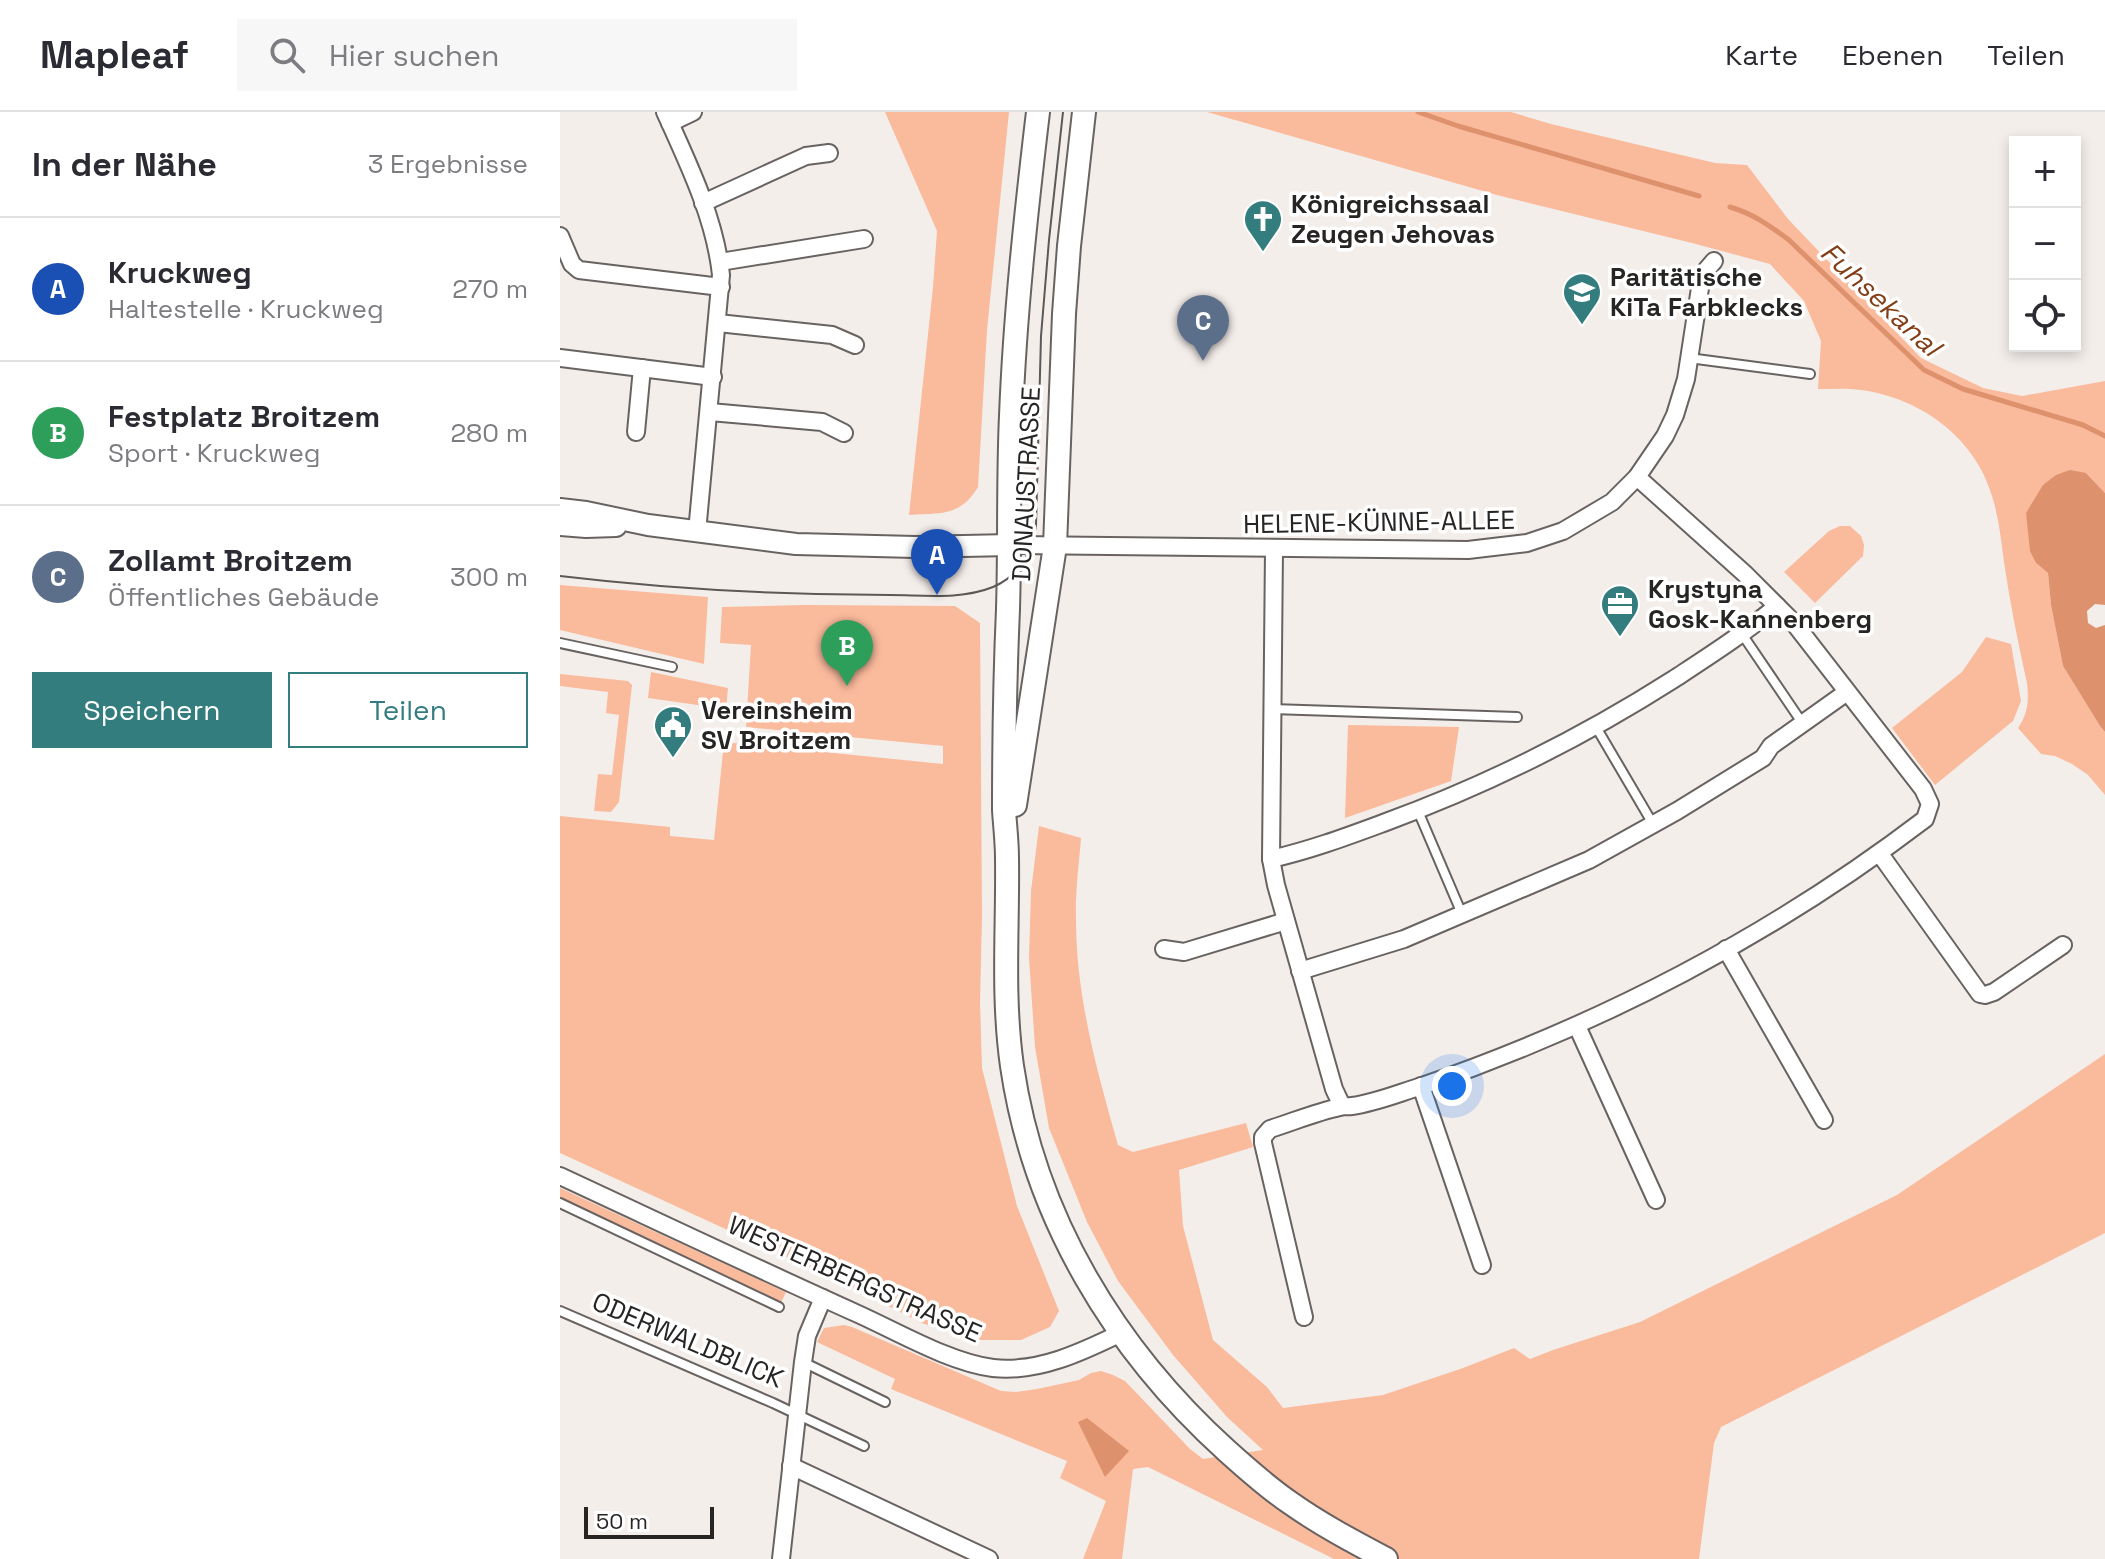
<!DOCTYPE html>
<html lang="de">
<meta charset="utf-8">
<style>
:root{--surface:#fff;--page:#f7f7f7;--text:#2b2b33;--muted:#7c7c81;--line:#e1e1e2;--accent:#347d7e}
body{margin:0;font-family:"Space Grotesk",sans-serif;background:var(--page);color:var(--text)}
.controls{position:absolute;right:24px;top:24px;display:grid;overflow:hidden;border-radius:0px;box-shadow:0 4px 12px #0003}
.controls button{width:72px;height:72px;display:grid;place-items:center;padding:0;border:0;border-bottom:2px solid var(--line);background:var(--surface);color:var(--text);font:40px sans-serif}
.scale{position:absolute;left:24px;bottom:20px;width:130px;box-sizing:border-box;padding-left:8px;border:4px solid #272524;border-top:0;font-size:22px;line-height:28px;white-space:nowrap;color:#272524;-webkit-text-stroke:6px #fff;paint-order:stroke}
.you{position:absolute;left:892px;top:974px;width:28px;height:28px;margin:-20px;border:6px solid #fff;border-radius:50%;background:#1a73e8;box-shadow:0 0 0 12px #1a73e833}
.badge{display:grid;place-items:center;width:52px;height:52px;border-radius:50%;background:var(--accent);color:#fff;font-size:26px;font-weight:700}
.pin{position:absolute;translate:-50% -66px;filter:drop-shadow(0 2px 4px #0008)}
.pin::after{content:'';position:absolute;top:42px;width:28px;height:24px;background:inherit;clip-path:polygon(0 0,100% 0,50% 100%)}
.list{margin:0;padding:0;list-style:none}
h2{display:flex;justify-content:space-between;align-items:center;height:104px;margin:0;padding:0 32px;font-size:34px}
h2 small{font-size:26px;font-weight:400;color:var(--muted)}
.list li{display:grid;grid-template-columns:52px 1fr auto;gap:24px;align-items:center;box-sizing:border-box;height:144px;padding:0 32px;border-top:2px solid var(--line)}
.list b{display:block;font-size:30px;white-space:nowrap}
.list p{margin:0;font-size:26px;white-space:nowrap;color:var(--muted)}
.list em{font-size:26px;font-style:normal;color:var(--muted)}
.actions{display:flex;gap:16px;padding:24px 32px}
.actions a{flex:1;padding:18px 0;border:2px solid var(--accent);border-radius:0px;text-align:center;font-size:28px;color:var(--accent)}
.actions .main{background:var(--accent);color:#fff}
.icon{flex:none;width:44px;height:44px;fill:none;stroke:currentColor;stroke-width:2;stroke-linecap:round;stroke-linejoin:round}
.map{position:relative;flex:none;width:1545px;height:1447px;overflow:hidden}
header{display:flex;align-items:center;gap:48px;box-sizing:border-box;height:112px;padding:0 40px;background:var(--surface);border-bottom:2px solid var(--line)}
header strong{font-size:38px}
nav{display:flex;gap:44px;margin-inline-start:auto;font-size:28px}
.search{width:560px;height:72px;background:var(--page);display:flex;align-items:center;gap:20px;box-sizing:border-box;padding:0 28px;border-radius:0px;color:var(--muted);font-size:30px}
main{display:flex}
aside{flex:1;background:var(--surface)}
.map>svg:first-child{display:block}
.green{fill:#faba9c}
.water{fill:#de916d}
.lines{fill:none;stroke-linecap:round;stroke-linejoin:round}
.stream{stroke:#de916d;stroke-width:5}
.service-casing{stroke:#686361;stroke-width:12}
.minor-casing{stroke:#686361;stroke-width:20}
.tertiary-casing{stroke:#686361;stroke-width:24}
.secondary-casing{stroke:#686361;stroke-width:26}
.service{stroke:#fff;stroke-width:8}
.minor{stroke:#fff;stroke-width:16}
.tertiary{stroke:#fff;stroke-width:20}
.secondary{stroke:#fff;stroke-width:22}
.tram{stroke:#5b5856;stroke-width:2}
.labels{text-anchor:middle;stroke-width:7;stroke-linejoin:round;paint-order:stroke}
.poi-label{font-size:26px;font-weight:bold;fill:#272524;stroke:#fff;text-anchor:start}
.street-label{font-size:26px;fill:#272524;stroke:#fff}
.water-label{font-size:28px;font-style:italic;fill:#843e17;stroke:#fff}
</style>
<header>
<strong>Mapleaf</strong>
<div class="search"><svg class="icon" aria-label="search" viewBox="0 0 24 24"><circle cx="10" cy="10" r="6"/><path d="M15 15l6 6"/></svg>Hier suchen</div>
<nav><a>Karte</a><a>Ebenen</a><a>Teilen</a></nav>
</header>
<main>
<aside>
<h2>In der Nähe<small>3 Ergebnisse</small></h2>
<ul class="list">
<li><span class="badge" style="background:#1a4fb4">A</span><div><b>Kruckweg</b><p>Haltestelle · Kruckweg</p></div><em>270 m</em></li>
<li><span class="badge" style="background:#2e9e5b">B</span><div><b>Festplatz Broitzem</b><p>Sport · Kruckweg</p></div><em>280 m</em></li>
<li><span class="badge" style="background:#5c6f8a">C</span><div><b>Zollamt Broitzem</b><p>Öffentliches Gebäude</p></div><em>300 m</em></li>
</ul>
<div class="actions"><a class="main">Speichern</a><a>Teilen</a></div>
</aside>
<div class="map">
<svg width="1545" height="1447" viewBox="0 0 1545 1447">
<rect width="100%" height="100%" fill="#f4eeeb"/>
<!-- green -->
<g class="green">
<path d="M325 0H449L427 218 418 375C400 405 380 401 349 403L373 175 377 119Z"/>
<path d="M647 0H951L991 12 1155 51 1187 53 1228 107 1361 246 1423 276 1462 284 1545 269V381L1526 361 1475 388 1466 401 1476 451 1488 461 1491 493 1503 554 1540 614 1545 620V683L1528 663 1512 652 1495 644 1481 642 1458 616C1468 601 1469 589 1467 571 1458 531 1450 491 1444 450 1441 428 1439 406 1432 384 1415 325 1360 286 1301 278 1287 276 1272 277 1258 277L1261 229 1244 189 1210 152 1132 131 937 83Z"/>
<path d="M1280 414H1290L1301 424 1304 433 1303 444 1255 491 1224 460 1269 419Z"/>
<path d="M0 473 148 485 144 552 0 518Z"/>
<path d="M245 493 395 494 420 511 422 805 420 890 422 956 457 1094 499 1199 490 1215 461 1228H412L362 1211 268 1164 0 1041V704L110 715V724L154 728 164 630 383 652V634L186 615 191 533 160 531 162 495Z"/>
<path d="M1426 525 1451 532 1461 589 1453 609 1375 673 1332 616 1402 560Z"/>
<path d="M91 560 168 576 166 597 88 586Z"/>
<path d="M0 562 68 569 72 573 59 690 51 700 34 699 38 662 52 663 59 603 46 601 48 580 0 574Z"/>
<path d="M788 613 899 615 891 669 785 706Z"/>
<path d="M479 714 521 726C519 753 515 780 516 807 516 885 537 959 558 1033L573 1040 686 1011 693 1035 619 1058 623 1114 653 1228 707 1275 723 1296 823 1283 903 1256 954 1236 970 1247 993 1238 1080 1210 1337 1083 1545 942V1121L1161 1315 1154 1331 1139 1447H774L588 1355 573 1357 562 1447H523L546 1389 500 1366 507 1349 331 1277 335 1267 257 1230 264 1216 284 1213 292 1215 441 1279 456 1280 477 1277 519 1268 531 1261 541 1259 553 1263 565 1269 630 1337 643 1347 703 1338 667 1305 613 1243 558 1169 527 1110 489 1016 475 935 469 846 471 779Z"/>
<path d="M0 1076 226 1180 219 1195 0 1091Z"/>
</g>
<!-- water -->
<g class="water">
<path d="M1510 358 1526 361 1545 381V493L1535 492 1527 499 1528 511 1536 516 1545 513V620L1540 614 1503 554 1491 493 1488 461 1476 451 1470 439 1466 401 1483 373 1496 363Z"/>
<path d="M527 1306 569 1339 545 1365 518 1310Z"/>
</g>
<g class="lines">
<!-- stream -->
<g class="stream">
<path d="M858 0 898 14 1139 84"/>
<path d="M1170 95C1194 102 1210 114 1229 128L1364 258 1403 277 1523 313 1545 324"/>
</g>
<!-- service casing -->
<g class="service-casing">
<g id="service">
<path d="M1129 246 1250 262"/>
<path d="M1182 522 1243 612"/>
<path d="M0 531 112 555"/>
<path d="M712 597 957 605"/>
<path d="M1036 615 1093 712"/>
<path d="M858 699 902 802"/>
<path d="M0 1091 219 1195"/>
<path d="M0 1199 213 1291 304 1334"/>
<path d="M243 1250 325 1290"/>
</g>
</g>
<!-- minor casing -->
<g class="minor-casing">
<g id="minor">
<path d="M105 0C128 51 155 106 161 163L137 420"/>
<path d="M110 11 133 0"/>
<path d="M143 91 246 44 269 41"/>
<path d="M0 124 12 152 19 158 161 175"/>
<path d="M160 150 304 127"/>
<path d="M158 211 272 223 295 233"/>
<path d="M0 246 153 265"/>
<path d="M150 300 262 310 284 321"/>
<path d="M76 320 82 256"/>
<path d="M451 433 908 438 967 431 1003 419 1052 390 1077 365 1105 324 1115 303 1126 267 1142 163 1154 149"/>
<path d="M714 437 711 747 716 773 774 977 782 994"/>
<path d="M1320 742 1420 882 1425 883 1434 880 1503 833"/>
<path d="M711 747C751 738 788 724 826 710 927 673 1023 625 1114 567 1149 544 1185 521 1217 494"/>
<path d="M604 837 624 840 726 809"/>
<path d="M1166 837 1264 1008"/>
<path d="M740 859 844 827 1029 748 1117 699 1203 646 1211 634 1287 580"/>
<path d="M1017 914 1096 1088"/>
<path d="M861 974 922 1153"/>
<path d="M0 1064C99 1110 198 1157 298 1202 338 1220 391 1251 433 1256 478 1261 522 1240 561 1221"/>
<path d="M744 1205 703 1031V1025L710 1017C733 1010 756 1000 780 995 789 993 783 995 792 994 815 991 839 981 862 974 1042 912 1214 822 1365 707L1370 692 1363 677 1234 511 1185 462 1077 365"/>
<path d="M231 1354 429 1447"/>
<path d="M221 1447 243 1250 247 1224 263 1186"/>
</g>
</g>
<!-- tertiary casing -->
<g class="tertiary-casing">
<g id="tertiary">
<path d="M0 397 26 400 88 413 236 432 355 435 451 433"/>
<path d="M0 413 26 415 56 414"/>
</g>
</g>
<!-- secondary casing -->
<g class="secondary-casing">
<g id="secondary">
<path d="M478 0C466 101 455 202 451 304 448 368 450 432 448 497 445 564 444 630 444 698 445 714 447 730 447 746 448 817 442 883 452 954 474 1105 555 1238 667 1339 687 1357 707 1375 729 1390 760 1412 792 1429 826 1447"/>
<path d="M455 693 495 434 504 202 509 134 524 0"/>
</g>
</g>
<!-- service -->
<use href="#service" class="service"/>
<!-- minor -->
<use href="#minor" class="minor"/>
<!-- tertiary -->
<use href="#tertiary" class="tertiary"/>
<!-- secondary -->
<use href="#secondary" class="secondary"/>
<!-- tram -->
<path class="tram" d="M0 464C109 477 220 483 330 483 363 483 401 488 433 475 459 464 472 441 476 413L481 224 489 128 503 0"/>
</g>
<!-- icons -->
<defs>
<g id="church-pin" transform="scale(2)"><path d="M0 17L-7.5 6A9.5 9.5 0 1 1 7.5 6Z" fill="#347d7e" stroke="#fff"/><path d="M-1.2-6h2.4v3.5h3.3v2.4h-3.3V6h-2.4V-.1h-3.3v-2.4h3.3Z" fill="#fff"/></g>
<g id="school-pin" transform="scale(2)"><path d="M0 17L-7.5 6A9.5 9.5 0 1 1 7.5 6Z" fill="#347d7e" stroke="#fff"/><path d="M0-5L7-2L0 1L-7-2ZM-4 1L0 2.5L4 1V4Q0 6-4 4Z" fill="#fff"/></g>
<g id="office-pin" transform="scale(2)"><path d="M0 17L-7.5 6A9.5 9.5 0 1 1 7.5 6Z" fill="#347d7e" stroke="#fff"/><path d="M-6-3h4V-5.5h4V-3h4V5H-6ZM-1-4.5V-3h2v-1.5ZM-6 0V1H6V0Z" fill="#fff"/></g>
<g id="civic-pin" transform="scale(2)"><path d="M0 17L-7.5 6A9.5 9.5 0 1 1 7.5 6Z" fill="#347d7e" stroke="#fff"/><path d="M-.6-6.5H3V-4.5H.6V-3L4-1V1h2V6H-6V1h2V-1L-.6-3ZM-1.2 2.5V6h2.4V2.5Z" fill="#fff"/></g>
</defs>
<g fill-rule="evenodd">
<use href="#church-pin" x="703" y="107"/>
<use href="#school-pin" x="1022" y="180"/>
<use href="#office-pin" x="1060" y="492"/>
<use href="#civic-pin" x="113" y="613"/>
</g>
<g class="labels">
<!-- poi labels -->
<g class="poi-label">
<text x="731" y="101">Königreichssaal<tspan x="731" dy="30">Zeugen Jehovas</tspan></text>
<text x="1050" y="174">Paritätische<tspan x="1050" dy="30">KiTa Farbklecks</tspan></text>
<text x="1088" y="486">Krystyna<tspan x="1088" dy="30">Gosk-Kannenberg</tspan></text>
<text x="141" y="607">Vereinsheim<tspan x="141" dy="30">SV Broitzem</tspan></text>
</g>
<!-- street labels -->
<g class="street-label">
<text transform="translate(466 372) rotate(-87)" y="9">DONAUSTRASSE</text>
<text transform="translate(819 410) rotate(-1)" y="9">HELENE-KÜNNE-ALLEE</text>
<text transform="translate(295 1167) rotate(24)" y="9">WESTERBERGSTRASSE</text>
<text transform="translate(128 1228) rotate(23)" y="9">ODERWALDBLICK</text>
</g>
<!-- water labels -->
<g class="water-label">
<text transform="translate(1321 187) rotate(43)" y="10">Fuhsekanal</text>
</g>
</g>
</svg>
<div class="controls">
<button>+</button>
<button>−</button>
<button><svg class="icon" aria-label="locate" viewBox="0 0 24 24"><circle cx="12" cy="12" r="6"/><path d="M12 2v4M12 18v4M2 12h4M18 12h4"/></svg></button>
</div>
<div class="scale">50 m</div>
<div class="you"></div>
<div class="pin badge" style="left:377px;top:483px;background:#1a4fb4">A</div>
<div class="pin badge" style="left:287px;top:574px;background:#2e9e5b">B</div>
<div class="pin badge" style="left:643px;top:249px;background:#5c6f8a">C</div>
</div>
</main>
